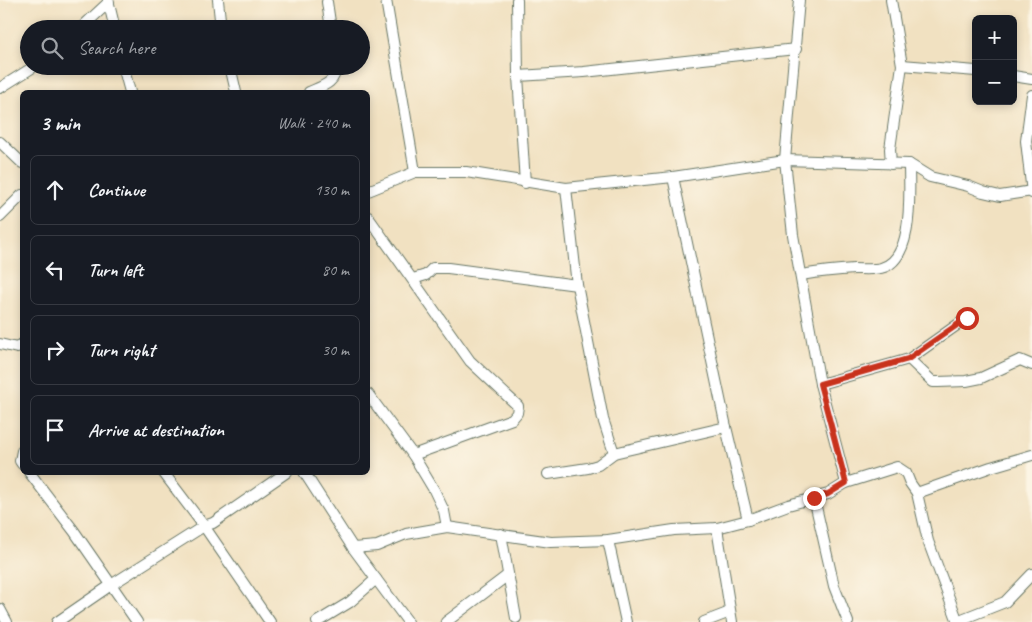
<!DOCTYPE html>
<meta charset="utf-8">
<style>
:root{--surface:#171b24;--page:#242831;--text:#f1f3f6;--muted:#9ea1a6;--line:#363941}
body{margin:0;font-family:Caveat,sans-serif;background:var(--page);color:var(--text)}
.controls{position:absolute;right:15px;top:15px;display:grid;overflow:hidden;border-radius:8px;box-shadow:0 2px 8px #0003}
.controls button{width:45px;height:45px;display:grid;place-items:center;padding:0;border:0;border-bottom:1px solid var(--line);background:var(--surface);color:var(--text);font:25px sans-serif}
.stop{position:absolute;width:15px;height:15px;margin:-11px;border:4px solid #c8321e;border-radius:50%;background:#fff}
.stop.end{background:#c8321e;border-color:#fff;box-shadow:0 1px 5px #0008}
.list{margin:0;padding:0;list-style:none}
h2{display:flex;justify-content:space-between;align-items:center;height:65px;margin:0;padding:0 20px;font-size:21px}
h2 small{font-size:16px;font-weight:400;color:var(--muted)}
.list li{display:grid;grid-template-columns:32px 1fr auto;gap:15px;align-items:center;box-sizing:border-box;height:70px;margin:0 10px 10px;padding:0 10px;border:1px solid var(--line);border-radius:8px}
.list b{display:block;font-size:19px;white-space:nowrap}
.list em{font-size:16px;font-style:normal;color:var(--muted)}
.icon{flex:none;width:28px;height:28px;fill:none;stroke:currentColor;stroke-width:2;stroke-linecap:round;stroke-linejoin:round}
.map{position:relative;flex:none;width:1032px;height:622px;overflow:hidden}
.search{position:absolute;background:var(--surface);box-shadow:0 2px 8px #0003;left:20px;top:20px;width:350px;height:55px;display:flex;align-items:center;gap:12px;box-sizing:border-box;padding:0 18px;border-radius:28px;color:var(--muted);font-size:19px}
.panel{position:absolute;background:var(--surface);box-shadow:0 2px 8px #0003;left:20px;top:90px;width:350px;height:385px;border-radius:8px}
.map>svg:first-child{display:block}
.lines{fill:none;stroke-linecap:round;stroke-linejoin:round}
.minor-casing{stroke:#687665;stroke-width:12}
.minor{stroke:#fff;stroke-width:10}
.route{stroke:#c8321e;stroke-width:6}
</style>
<div class="map">
<svg width="1032" height="622" viewBox="0 0 1032 622">
<rect width="100%" height="100%" fill="#fcf5e5"/>
<filter id="ink" filterUnits="userSpaceOnUse"><feTurbulence type="fractalNoise" baseFrequency=".02" numOctaves="2"/><feDisplacementMap in="SourceGraphic" scale="10" xChannelSelector="R" yChannelSelector="G"/><feConvolveMatrix kernelMatrix="1 2 1 2 8 2 1 2 1" color-interpolation-filters="sRGB"/></filter>
<filter id="wash" filterUnits="userSpaceOnUse"><feTurbulence type="fractalNoise" baseFrequency=".0096" numOctaves="4" result="noise"/><feDisplacementMap in="SourceGraphic" scale="20" xChannelSelector="R" yChannelSelector="G"/><feGaussianBlur stdDeviation="1.12" result="paint"/><feColorMatrix in="noise" values="0 0 0 0 0 0 0 0 0 0 0 0 0 0 0 0 0 1.4 0 .05"/><feComposite in="paint" operator="in"/></filter>
<g filter="url(#wash)">
<rect width="100%" height="100%" fill="#f1e1c1"/>
</g>
<g filter="url(#ink)">
<g class="lines">
<!-- minor casing -->
<g class="minor-casing">
<g id="minor">
<path d="M108 0 115 29"/>
<path d="M218 0 221 29"/>
<path d="M386 0 415 172"/>
<path d="M517 0 518 76 525 183"/>
<path d="M799 0 785 160 793 235 820 384 846 483"/>
<path d="M891 0 902 65 890 149 891 164"/>
<path d="M327 2 331 29"/>
<path d="M80 29 109 2"/>
<path d="M902 65 976 71"/>
<path d="M123 66 130 92"/>
<path d="M230 66 236 92"/>
<path d="M518 76 584 72 796 49"/>
<path d="M1013 76 1032 79"/>
<path d="M0 88 35 66"/>
<path d="M309 92C323 86 336 83 336 66"/>
<path d="M1032 95 1026 141 1032 193"/>
<path d="M0 142 22 163"/>
<path d="M673 177 726 427 748 520"/>
<path d="M566 188 577 285 603 419 614 453"/>
<path d="M368 191 415 172H466L566 188 673 177 785 160 909 164 930 177 968 186 983 192 1000 196 1032 191"/>
<path d="M0 217 22 195"/>
<path d="M368 217 470 361 518 406 517 413 512 419 413 455"/>
<path d="M801 275C819 272 836 270 854 269 863 269 873 270 881 268 915 260 909 190 909 164"/>
<path d="M413 279 426 275 433 268H448L577 285"/>
<path d="M0 344 17 348 22 344"/>
<path d="M909 359 933 382H938L966 381 981 378 1020 360 1032 365"/>
<path d="M820 384 909 359 967 318"/>
<path d="M368 394 413 455 434 490 444 511 447 527"/>
<path d="M22 451 20 461 22 464"/>
<path d="M29 472 74 531 137 622"/>
<path d="M163 472 204 526 270 622"/>
<path d="M304 472 353 548 408 622"/>
<path d="M548 474 588 468 598 465 614 453 726 427"/>
<path d="M917 493 991 467 1032 455"/>
<path d="M814 498 834 586 848 622"/>
<path d="M717 528 732 622"/>
<path d="M501 534 516 618"/>
<path d="M608 540 626 622"/>
<path d="M353 548 377 546 406 534 447 527 551 542 608 540 674 530 717 528 748 520 788 505 814 498 828 494 846 483 897 467 906 473 910 483 917 493 928 541 958 622"/>
<path d="M0 609 7 622"/>
<path d="M957 621 1005 602 1032 574"/>
<path d="M57 622 111 585 204 526 213 523 287 472"/>
<path d="M317 622 350 602 376 579"/>
<path d="M446 622 508 575"/>
<path d="M704 622 730 612"/>
</g>
</g>
<!-- minor -->
<use href="#minor" class="minor"/>
</g>
</g>
<g class="lines" filter="url(#ink)">
<!-- route -->
<path class="route" d="M814 498 828 494 846 483 820 384 908 359 967 318"/>
</g>
</svg>
<div class="controls">
<button>+</button>
<button>−</button>
</div>
<div class="stop" style="left:967px;top:318px"></div>
<div class="stop end" style="left:814px;top:498px"></div>
<div class="search"><svg class="icon" aria-label="search" viewBox="0 0 24 24"><circle cx="10" cy="10" r="6"/><path d="M15 15l6 6"/></svg>Search here</div>
<section class="panel">
<h2>3 min<small>Walk · 240 m</small></h2>
<ul class="list">
<li><svg class="icon" aria-label="ahead" viewBox="0 0 24 24"><path d="M12 20V5M6 11l6-6 6 6"/></svg><div><b>Continue</b></div><em>130 m</em></li>
<li><svg class="icon" aria-label="left" viewBox="0 0 24 24"><path d="M17 20v-9H6M10 6l-5 5 5 5"/></svg><div><b>Turn left</b></div><em>80 m</em></li>
<li><svg class="icon" aria-label="right" viewBox="0 0 24 24"><path d="M7 20v-9h11M14 6l5 5-5 5"/></svg><div><b>Turn right</b></div><em>30 m</em></li>
<li><svg class="icon" aria-label="arrive" viewBox="0 0 24 24"><path d="M6 21V4h12l-3 4 3 4H6"/></svg><div><b>Arrive at destination</b></div></li>
</ul>
</section>
</div>
